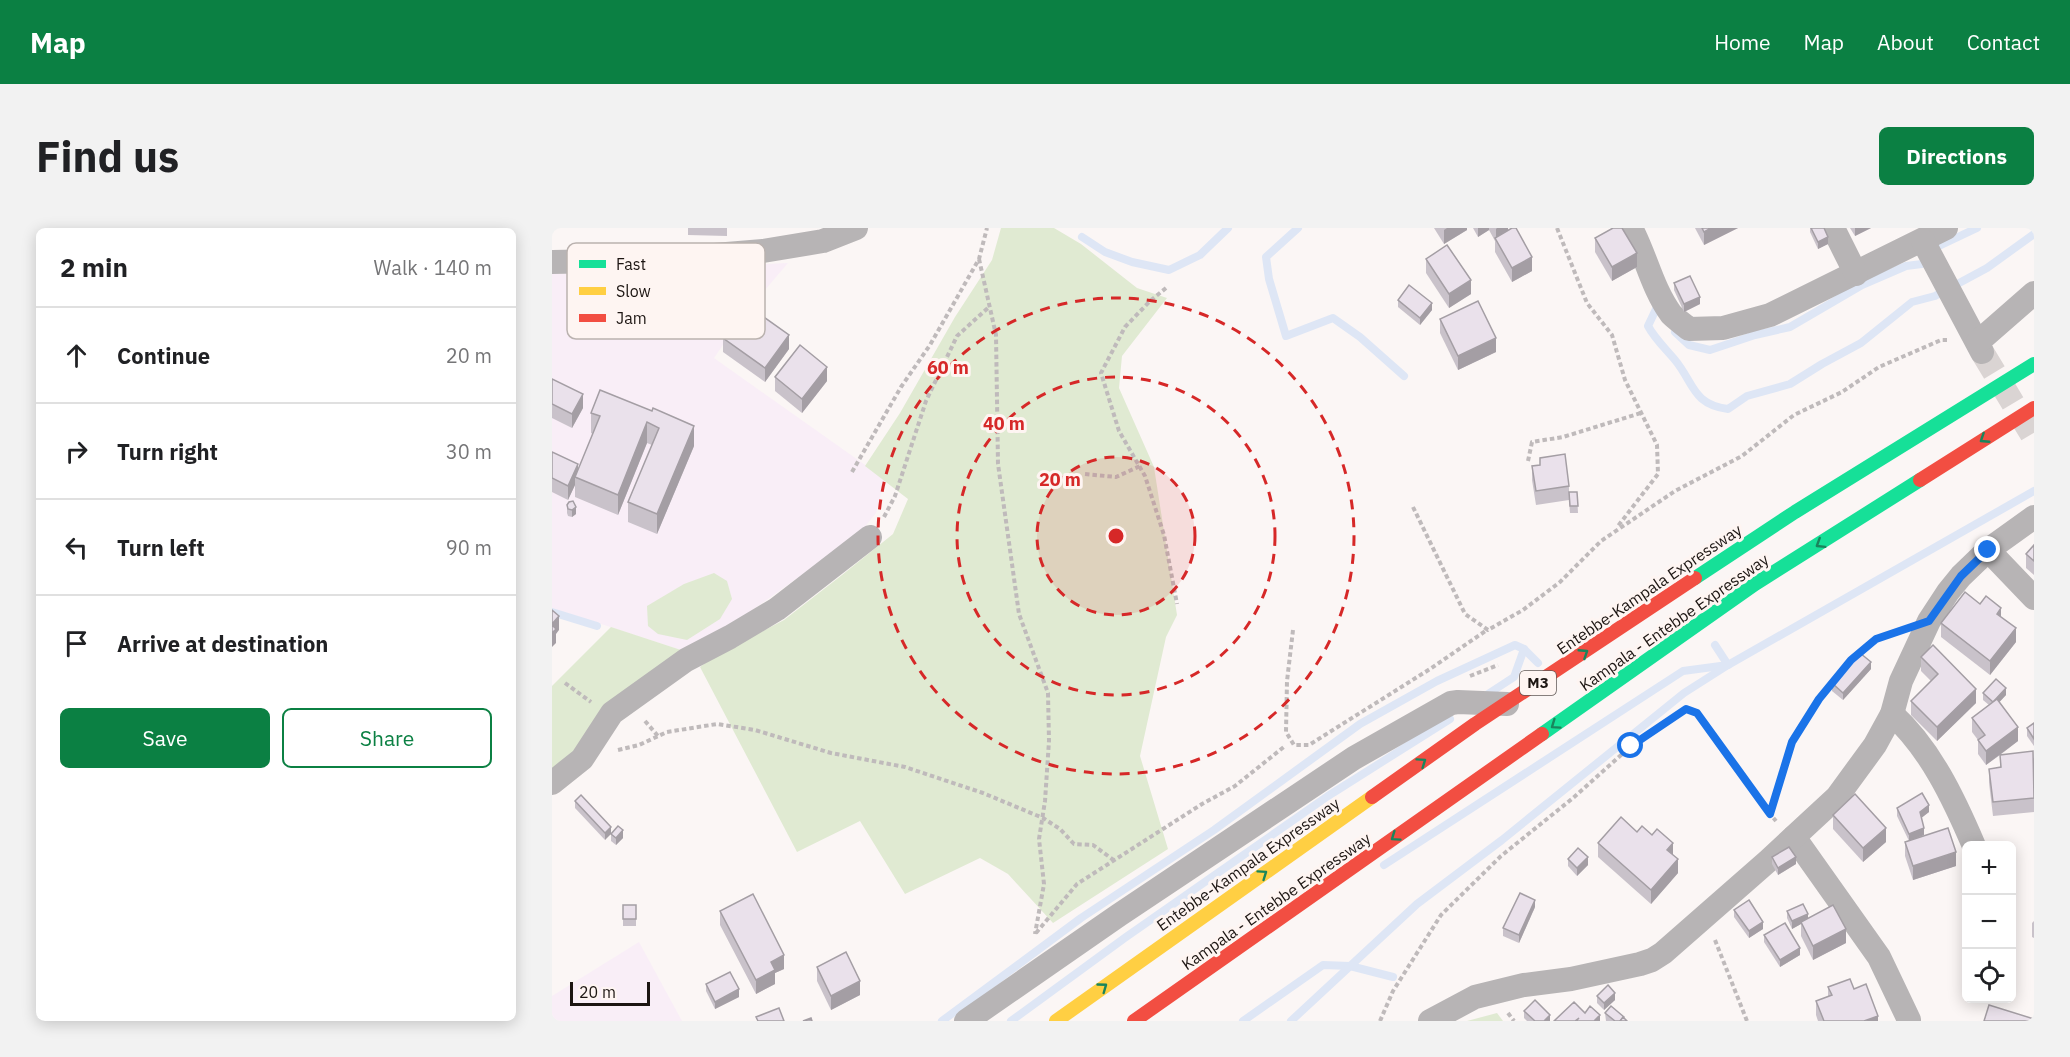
<!DOCTYPE html>
<meta charset="utf-8">
<style>
:root{--surface:#fff;--page:#f2f2f2;--text:#202124;--muted:#757577;--line:#e0e0e0;--accent:#0b8043}
body{margin:0;font-family:"IBM Plex Sans",sans-serif;background:var(--page);color:var(--text)}
.controls{position:absolute;right:18px;bottom:18px;display:grid;overflow:hidden;border-radius:9px;box-shadow:0 3px 15px #0003}
.controls button{width:54px;height:54px;display:grid;place-items:center;padding:0;border:0;border-bottom:2px solid var(--line);background:var(--surface);color:var(--text);font:30px sans-serif}
.scale{position:absolute;left:18px;bottom:15px;width:80px;box-sizing:border-box;padding-left:6px;border:3px solid #1c1512;border-top:0;font-size:16px;line-height:21px;white-space:nowrap;color:#1c1512;-webkit-text-stroke:4px #fef5f2;paint-order:stroke}
.stop{position:absolute;width:18px;height:18px;margin:-14px;border:4px solid #1a73e8;border-radius:50%;background:#fff}
.stop.end{background:#1a73e8;border-color:#fff;box-shadow:0 2px 6px #0008}
.list{margin:0;padding:0;list-style:none}
h2{display:flex;justify-content:space-between;align-items:center;height:78px;margin:0;padding:0 24px;font-size:26px}
h2 small{font-size:20px;font-weight:400;color:var(--muted)}
.list li{display:grid;grid-template-columns:39px 1fr auto;gap:18px;align-items:center;box-sizing:border-box;height:96px;padding:0 24px;border-top:2px solid var(--line)}
.list b{display:block;font-size:22px;white-space:nowrap}
.list em{font-size:20px;font-style:normal;color:var(--muted)}
.actions{display:flex;gap:12px;padding:18px 24px}
.actions a{flex:1;padding:14px 0;border:2px solid var(--accent);border-radius:9px;text-align:center;font-size:21px;color:var(--accent)}
.actions .main{background:var(--accent);color:#fff}
.icon{flex:none;width:33px;height:33px;fill:none;stroke:currentColor;stroke-width:2;stroke-linecap:round;stroke-linejoin:round}
.map{position:relative;flex:none;width:1482px;height:793px;overflow:hidden;border-radius:9px}
header{display:flex;align-items:center;gap:36px;box-sizing:border-box;height:84px;padding:0 30px;background:var(--accent);color:#fff}
header strong{font-size:28px}
nav{display:flex;gap:33px;margin-inline-start:auto;font-size:21px}
.intro{display:flex;align-items:center;justify-content:space-between;box-sizing:border-box;height:144px;padding:0 36px}
h1{margin:0;font-size:42px}
.button{padding:15px 27px;border-radius:9px;background:var(--accent);color:#fff;font-size:21px;font-weight:700}
main{display:flex;gap:36px;padding:0 36px}
aside{flex:1;background:var(--surface);border-radius:9px;box-shadow:0 3px 15px #0003}
.map>svg:first-child{display:block}
.commercial{fill:#f9eef7}
.green{fill:#e0ead2}
.lines{fill:none;stroke-linecap:round;stroke-linejoin:round}
.stream{stroke:#dee6f5;stroke-width:8}
.street-tunnel{stroke:#dad4d3;stroke-width:24;stroke-dasharray:24 12;stroke-linecap:butt}
.path{stroke:#bfbabb;stroke-width:4;stroke-dasharray:4.5 3;stroke-linecap:butt}
.street{stroke:#b7b4b5;stroke-width:24}
.fast{stroke:#16e098;stroke-width:14}
.slow{stroke:#ffcf43;stroke-width:14}
.jam{stroke:#f24e42;stroke-width:14}
.wall{fill:#c9c2ca}
.shaded-wall{fill:#a49ea4}
.building{fill:#eae1eb;stroke:#a49ea4;stroke-width:1.5}
.oneway{stroke:#19855c}
.route{stroke:#1a73e8;stroke-width:8}
.ring{fill:none;stroke:#d62828;stroke-width:3;stroke-dasharray:10 8}
.labels{text-anchor:middle;stroke-width:6;stroke-linejoin:round;paint-order:stroke}
.shield{fill:#fef5f2;stroke:#605855;stroke-width:1.5}
.shield-label{font-size:15px;font-weight:bold;fill:#1c1512}
.street-label{font-size:16px;fill:#1c1512;stroke:#fef5f2}
.key{fill:#fef5f2;stroke:#bab2af;stroke-width:1.5}
.key-label{font-size:16px;fill:#1c1512}
.centre{fill:#d62828;stroke:#fef5f2;stroke-width:3}
.ring-label{font-size:18px;text-anchor:middle;font-weight:bold;fill:#d62828;stroke:#fef5f2;stroke-width:6;stroke-linejoin:round;paint-order:stroke}
</style>
<header>
<strong>Map</strong>
<nav><a>Home</a><a>Map</a><a>About</a><a>Contact</a></nav>
</header>
<div class="intro"><h1>Find us</h1><a class="button">Directions</a></div>
<main>
<aside>
<h2>2 min<small>Walk · 140 m</small></h2>
<ul class="list">
<li><svg class="icon" aria-label="ahead" viewBox="0 0 24 24"><path d="M12 20V5M6 11l6-6 6 6"/></svg><div><b>Continue</b></div><em>20 m</em></li>
<li><svg class="icon" aria-label="right" viewBox="0 0 24 24"><path d="M7 20v-9h11M14 6l5 5-5 5"/></svg><div><b>Turn right</b></div><em>30 m</em></li>
<li><svg class="icon" aria-label="left" viewBox="0 0 24 24"><path d="M17 20v-9H6M10 6l-5 5 5 5"/></svg><div><b>Turn left</b></div><em>90 m</em></li>
<li><svg class="icon" aria-label="arrive" viewBox="0 0 24 24"><path d="M6 21V4h12l-3 4 3 4H6"/></svg><div><b>Arrive at destination</b></div></li>
</ul>
<div class="actions"><a class="main">Save</a><a>Share</a></div>
</aside>
<div class="map">
<svg width="1482" height="793" viewBox="0 0 1482 793">
<rect width="100%" height="100%" fill="#fbf6f5"/>
<!-- commercial -->
<g class="commercial">
<path d="M236 35 190 89 162 130 333 251 324 285 307 306 199 383 132 423 0 380V46Z"/>
<path d="M87 714 130 793H0V768Z"/>
</g>
<!-- green -->
<g class="green">
<path d="M449 0H502L529 16 585 60 615 70 570 128 567 160 602 239 625 387 614 409 588 528 616 621 501 695 456 646 428 630 353 666 308 593 245 624 148 439 163 428 232 392 290 347 341 306 356 271 313 238 348 185 403 89 440 32Z"/>
<path d="M162 345 175 353 180 371 168 391 135 412 106 406 96 398 95 378 132 356Z"/>
<path d="M59 399 132 423 38 508 0 546V458Z"/>
<path d="M945 785 951 793H915Z"/>
</g>
<g class="lines">
<!-- stream -->
<g class="stream">
<path d="M746 0 714 29 717 51 734 108 781 90 808 109 852 148"/>
<path d="M530 9 553 24 580 34 617 42 648 27 676 0"/>
<path d="M1387 18 1425 0"/>
<path d="M1105 79 1096 98C1103 111 1113 120 1123 132 1142 155 1140 176 1176 181L1195 168 1238 156 1270 136 1309 115 1360 74 1383 68 1435 40 1482 6"/>
<path d="M1123 104 1137 117 1158 122 1203 107 1238 99 1310 57 1354 38 1370 36"/>
<path d="M0 384 45 398"/>
<path d="M936 466 962 449 972 421"/>
<path d="M832 637 1131 443 1176 437 1163 417"/>
<path d="M390 793 529 690 662 602 808 496 885 453 963 417 972 421 986 435"/>
<path d="M459 793 574 709 776 568 898 491"/>
<path d="M691 793 771 737 798 738 841 749"/>
<path d="M739 793 865 676 950 612 1132 465 1176 437 1482 263"/>
</g>
<!-- street-tunnel -->
<path class="street-tunnel" d="M1430 124 1482 210"/>
<!-- path -->
<g class="path">
<path d="M1005 0 1035 75 1060 107 1073 152 1105 217 1106 246 1066 298"/>
<path d="M427 31 444 107 446 236 467 386 496 465 497 513 493 573 487 611 492 656 483 706"/>
<path d="M614 60 598 73 573 99 549 145 567 203 593 248 612 307 625 376"/>
<path d="M976 233 980 214 1011 209 1089 185"/>
<path d="M300 244 349 159 378 117 427 31 435 0"/>
<path d="M533 246 564 249 588 238"/>
<path d="M861 279 913 386 936 402 971 382 1008 354 1049 313 1123 263 1190 228 1242 187 1290 164 1327 139 1389 112H1395"/>
<path d="M332 289 343 268 374 173 405 108 437 79"/>
<path d="M741 402 735 453 734 504 742 517H757L878 441 935 402"/>
<path d="M918 448 946 437"/>
<path d="M13 455 39 474"/>
<path d="M93 493 106 508"/>
<path d="M66 522 87 517 115 504 165 496 203 502 279 525 353 539 431 565 491 590 508 601 522 616 541 617 563 633"/>
<path d="M1218 586 1240 514 1267 471 1299 432 1324 411 1344 404"/>
<path d="M484 705 525 656 650 576 683 558 733 518"/>
<path d="M1163 712 1195 793"/>
<path d="M956 785 962 793"/>
<path d="M828 793 841 763 889 687 949 628 1021 570 1079 518 1134 481 1145 485 1218 586 1224 593"/>
</g>
<!-- street -->
<g class="street">
<path d="M1079 0C1094 28 1100 60 1119 86 1124 91 1131 96 1137 101L1171 100 1218 87 1394 0"/>
<path d="M1281 0 1304 46"/>
<path d="M1371 13 1430 124"/>
<path d="M0 34 102 32 211 23 271 13 304 0"/>
<path d="M1426 114 1482 65"/>
<path d="M1436 322 1482 370"/>
<path d="M1340 486C1378 520 1402 571 1422 618"/>
<path d="M0 555 30 531 60 485 134 432 178 409 225 381 318 309"/>
<path d="M1242 609 1327 729 1357 792"/>
<path d="M414 793 567 687 802 530 899 475 906 474 955 476"/>
<path d="M878 793 923 769 972 757 1019 751 1088 736 1100 732 1111 725 1216 633 1285 569 1323 517 1340 486 1349 453 1377 393 1396 364 1409 348 1436 322 1482 289"/>
</g>
<!-- fast -->
<g class="fast">
<path d="M1143 350 1243 284 1482 136"/>
<path d="M990 506 1203 356 1368 252"/>
</g>
<!-- slow -->
<path class="slow" d="M504 793 820 569"/>
<!-- jam -->
<g class="jam">
<path d="M1368 252 1482 180"/>
<path d="M820 569 923 496 1143 350"/>
<path d="M582 793 990 506"/>
</g>
</g>
<!-- wall -->
<g class="wall">
<path d="M136 0H175V8L136 7Z"/>
<path d="M882 0H915V2L892 16Z"/>
<path d="M921 0H956V2L980 43 960 54 943 24V13L937 2 926 9Z"/>
<path d="M1143 0H1186L1152 17Z"/>
<path d="M1258 0H1272L1276 16 1266 21 1258 4Z"/>
<path d="M1298 0H1319L1303 8Z"/>
<path d="M1043 10 1085 39 1060 53 1043 24Z"/>
<path d="M874 31 919 66 897 80 874 45Z"/>
<path d="M1122 55 1148 76 1132 84 1122 62Z"/>
<path d="M846 72 880 82 868 97 846 79Z"/>
<path d="M888 91 944 124 906 142 888 105Z"/>
<path d="M171 110 237 121 213 154 171 124Z"/>
<path d="M223 149 275 153 250 185 223 163Z"/>
<path d="M0 151 31 180 20 200 0 190Z"/>
<path d="M48 162 142 218 105 306 76 294V274L100 217 95 215 66 287 23 269V257L16 272 0 264V224L26 242 41 206 39 205V185Z"/>
<path d="M988 230 1017 258V264H1025L1026 285H1018L1017 272 984 277 980 252V238L988 237Z"/>
<path d="M15 277 24 286 20 289 16 288 15 285Z"/>
<path d="M1482 317V347L1474 340V326Z"/>
<path d="M1428 376 1449 389 1464 414 1438 447 1389 409V395Z"/>
<path d="M1369 429 1424 475 1385 513 1359 487V473L1379 453 1369 443Z"/>
<path d="M1319 441 1291 472 1280 463V455Z"/>
<path d="M1431 465 1454 467 1447 474 1466 513 1448 527 1482 530V584L1441 588 1437 555V541L1448 540V527L1434 537 1426 526V512L1420 504V490L1437 477 1431 472Z"/>
<path d="M1482 495V518L1475 508V500Z"/>
<path d="M23 573 59 599 53 612 23 580Z"/>
<path d="M1345 580 1377 584 1369 590 1372 607 1366 610 1404 638 1361 652 1353 628V614L1357 613 1345 588Z"/>
<path d="M1281 587 1334 614 1311 634 1281 601Z"/>
<path d="M1085 604 1121 627 1126 645 1099 676 1046 629V615Z"/>
<path d="M59 606 71 610 64 617 59 613Z"/>
<path d="M1220 629 1244 636 1226 647 1220 636Z"/>
<path d="M1016 631 1036 637 1025 648 1016 638Z"/>
<path d="M1413 673H1414V695L1413 687Z"/>
<rect x="71" y="677" width="13" height="21"/>
<path d="M983 679 967 715 951 708V700Z"/>
<path d="M1182 682 1211 701 1197 710 1182 689Z"/>
<path d="M168 683 232 741 223 745V756L204 766 168 697Z"/>
<path d="M1235 683 1256 690 1294 715 1261 732 1249 708V696L1240 701 1235 690Z"/>
<path d="M1482 693V710L1480 709V695Z"/>
<path d="M1460 694 1461 702V716L1460 717Z"/>
<path d="M1212 707 1248 727 1228 739 1212 714Z"/>
<path d="M265 739 308 767 279 782 265 753Z"/>
<path d="M154 756 187 769 163 781 154 763Z"/>
<path d="M1276 759 1302 761 1326 793H1266L1264 787V773L1276 769Z"/>
<path d="M1045 768 1063 772 1052 782 1045 775Z"/>
<path d="M972 783 998 793H975L972 790Z"/>
<path d="M1053 785 1072 790 1075 793H1054Z"/>
</g>
<!-- shaded-wall -->
<g class="shaded-wall">
<path d="M895 0H915V2L892 16V2Z"/>
<path d="M926 0H937V2L926 9Z"/>
<path d="M945 0H956V7L944 12V1Z"/>
<path d="M1159 0H1186L1152 17V4Z"/>
<path d="M1303 0H1319L1303 8Z"/>
<path d="M1276 9V16L1266 21V14Z"/>
<path d="M1085 25V39L1060 53V39Z"/>
<path d="M980 29V43L960 54V40Z"/>
<path d="M919 52V66L897 80V66Z"/>
<path d="M1148 69V76L1132 84V76Z"/>
<path d="M880 75V82L868 97V90Z"/>
<path d="M237 107V121L213 154V140Z"/>
<path d="M944 110V124L906 142V128Z"/>
<path d="M275 139V153L250 185V171Z"/>
<path d="M31 166V180L20 200V186Z"/>
<path d="M95 194V215L66 287V267Z"/>
<path d="M142 198V218L105 306V286Z"/>
<path d="M26 236V250L23 249V257L16 272V258Z"/>
<path d="M24 279V286L20 289V282Z"/>
<path d="M1449 380V394L1445 386Z"/>
<path d="M7 388V402L4 406V415L0 419V396Z"/>
<path d="M1464 400V414L1438 447V433Z"/>
<path d="M1319 434V441L1291 472V465Z"/>
<path d="M1454 460V467L1441 481V474Z"/>
<path d="M1424 461V475L1385 513V499Z"/>
<path d="M1466 499V513L1434 537V523Z"/>
<path d="M1377 577V584L1368 591V584Z"/>
<path d="M59 599V606L53 612V605Z"/>
<path d="M1334 600V614L1311 634V620Z"/>
<path d="M1372 600V607L1357 613V606Z"/>
<path d="M71 602V610L64 617V610Z"/>
<path d="M1121 615V629L1115 622Z"/>
<path d="M1404 624V638L1361 652V638Z"/>
<path d="M1036 629V637L1025 648V640Z"/>
<path d="M1244 629V636L1226 647V640Z"/>
<path d="M1126 631V645L1099 676V662Z"/>
<path d="M983 672V679L967 715V707Z"/>
<path d="M1256 686V693L1249 694V696L1240 701V693Z"/>
<path d="M1211 694V701L1197 710V703Z"/>
<path d="M1294 701V715L1261 732V718Z"/>
<path d="M1248 720V727L1228 739V732Z"/>
<path d="M232 727V741L223 745V756L204 766V752L219 734Z"/>
<path d="M308 753V767L279 782V768Z"/>
<path d="M187 761V769L163 781V774Z"/>
<path d="M1063 765V772L1052 782V775Z"/>
<path d="M998 787V793H992Z"/>
<path d="M1048 787V793H1042Z"/>
<path d="M1326 788V793H1312Z"/>
</g>
<!-- building -->
<g class="building">
<path d="M960 0H964L980 29 960 40 943 10Z"/>
<path d="M1061 0H1070L1085 25 1060 39 1043 10Z"/>
<path d="M1150 0H1159L1152 4Z"/>
<path d="M1259 0H1272L1276 9 1266 14Z"/>
<path d="M895 17 919 52 897 66 874 31Z"/>
<path d="M1138 48 1148 69 1132 76 1122 55Z"/>
<path d="M857 57 880 75 868 90 846 72Z"/>
<path d="M926 73 944 110 906 128 888 91Z"/>
<path d="M195 77 237 107 213 140 171 110Z"/>
<path d="M248 117 275 139 250 171 223 149Z"/>
<path d="M0 151 31 166 20 186 0 176Z"/>
<path d="M48 162 100 183 101 180 142 198 105 286 76 274 107 200 95 194 66 267 23 249 48 188 39 185Z"/>
<path d="M0 224 26 236 16 258 0 250Z"/>
<path d="M1013 226 1017 258 984 263 980 238 988 237V230Z"/>
<path d="M1017 264H1025L1026 278H1018Z"/>
<path d="M21 273 24 279 20 282 16 281 15 277 17 274Z"/>
<path d="M1482 317V333L1474 326Z"/>
<path d="M1413 364 1428 376 1434 368 1449 380 1445 386 1464 400 1438 433 1389 395Z"/>
<path d="M0 382 7 388 0 396Z"/>
<path d="M0 397 4 401 0 405Z"/>
<path d="M1381 417 1424 461 1385 499 1359 473 1386 446 1369 429Z"/>
<path d="M1308 425 1319 434 1291 465 1280 455Z"/>
<path d="M1444 451 1454 460 1441 474 1431 465Z"/>
<path d="M1445 471 1466 499 1434 523 1426 512 1433 507 1420 490Z"/>
<path d="M1482 495V511L1475 500Z"/>
<path d="M1481 523 1482 570 1441 574 1437 541 1449 539 1448 527Z"/>
<path d="M1370 565 1377 577 1368 584 1372 600 1357 606 1345 580Z"/>
<path d="M1303 566 1334 600 1311 620 1281 587Z"/>
<path d="M29 567 59 599 53 605 23 573Z"/>
<path d="M1069 589 1085 604 1090 598 1100 607 1105 601 1121 615 1115 622 1126 631 1099 662 1046 615Z"/>
<path d="M66 598 71 602 64 610 59 606Z"/>
<path d="M1396 600 1404 624 1361 638 1353 614Z"/>
<path d="M1237 619 1244 629 1226 640 1220 629Z"/>
<path d="M1026 620 1036 629 1025 640 1016 631Z"/>
<path d="M968 665 983 672 967 707 951 700Z"/>
<path d="M201 666 232 727 219 734 223 742 204 752 168 683Z"/>
<path d="M1197 672 1211 694 1197 703 1182 682Z"/>
<path d="M1251 676 1256 686 1240 693 1235 683Z"/>
<rect x="71" y="677" width="13" height="14"/>
<path d="M1281 677 1294 701 1261 718 1249 694Z"/>
<path d="M1233 695 1248 720 1228 732 1212 707Z"/>
<path d="M294 724 308 753 279 768 265 739Z"/>
<path d="M178 744 187 761 163 774 154 756Z"/>
<path d="M1298 751 1302 761 1314 756 1326 788 1312 793H1272L1264 773 1280 767 1276 759Z"/>
<path d="M1056 757 1063 765 1052 775 1045 768Z"/>
<path d="M983 772 998 787 992 793H983L972 783Z"/>
<path d="M1022 774 1033 785 1038 778 1048 787 1042 793H1024L1027 790 1023 793H1002Z"/>
<path d="M1437 777 1482 791V793H1432Z"/>
<path d="M1059 778 1072 789 1068 793H1063L1053 785Z"/>
<path d="M227 780 232 793H206L204 789Z"/>
<path d="M1071 789 1075 793H1068Z"/>
<path d="M259 790 260 793H251Z"/>
</g>
<!-- one-way arrows -->
<defs><path id="oneway-chevron" d="M-2-3.5L2.5 0L-2 3.5" fill="none" stroke-width="1.6" stroke-linecap="round" stroke-linejoin="round" transform="scale(1.5)"/></defs>
<g class="oneway">
<use href="#oneway-chevron" transform="translate(1432 211) rotate(147)"/>
<use href="#oneway-chevron" transform="translate(1268 316) rotate(148)"/>
<use href="#oneway-chevron" transform="translate(1032 425) rotate(-33)"/>
<use href="#oneway-chevron" transform="translate(1003 497) rotate(145)"/>
<use href="#oneway-chevron" transform="translate(870 534) rotate(-35)"/>
<use href="#oneway-chevron" transform="translate(843 609) rotate(145)"/>
<use href="#oneway-chevron" transform="translate(711 646) rotate(-35)"/>
<use href="#oneway-chevron" transform="translate(551 759) rotate(-36)"/>
</g>
<g class="lines">
<!-- route -->
<path class="route" d="M1079 518 1134 481 1145 485 1218 586 1240 514 1267 471 1299 432 1324 411 1377 393 1409 348 1436 322"/>
</g>
<!-- distance rings -->
<circle cx="564" cy="308" r="79" fill="#d62828" fill-opacity=".12"/>
<g class="ring">
<circle cx="564" cy="308" r="79"/>
<circle cx="564" cy="308" r="159"/>
<circle cx="564" cy="308" r="238"/>
</g>
<g class="labels">
<!-- shield labels -->
<rect class="shield" x="968" y="443" width="36" height="24" rx="4.5"/>
<g class="shield-label">
<text x="986" y="460">M3</text>
</g>
<!-- street labels -->
<g class="street-label">
<text transform="translate(1097 361) rotate(-34)" y="6">Entebbe-Kampala Expressway</text>
<text transform="translate(1122 394) rotate(-35)" y="6">Kampala - Entebbe Expressway</text>
<text transform="translate(696 636) rotate(-35)" y="6">Entebbe-Kampala Expressway</text>
<text transform="translate(724 673) rotate(-35)" y="6">Kampala - Entebbe Expressway</text>
</g>
</g>
<!-- legend -->
<rect x="15" y="15" width="198" height="96" rx="9" class="key"/>
<rect x="27" y="32" width="27" height="8" fill="#16e098"/>
<rect x="27" y="59" width="27" height="8" fill="#ffcf43"/>
<rect x="27" y="86" width="27" height="8" fill="#f24e42"/>
<g class="key-label">
<text x="64" y="42">Fast</text>
<text x="64" y="69">Slow</text>
<text x="64" y="96">Jam</text>
</g>
<circle cx="564" cy="308" r="9" class="centre"/>
<g class="ring-label">
<text x="396" y="146">60 m</text>
<text x="452" y="202">40 m</text>
<text x="508" y="258">20 m</text>
</g>
</svg>
<div class="controls">
<button>+</button>
<button>−</button>
<button><svg class="icon" aria-label="locate" viewBox="0 0 24 24"><circle cx="12" cy="12" r="6"/><path d="M12 2v4M12 18v4M2 12h4M18 12h4"/></svg></button>
</div>
<div class="scale">20 m</div>
<div class="stop" style="left:1079px;top:518px"></div>
<div class="stop end" style="left:1436px;top:322px"></div>
</div>
</main>
